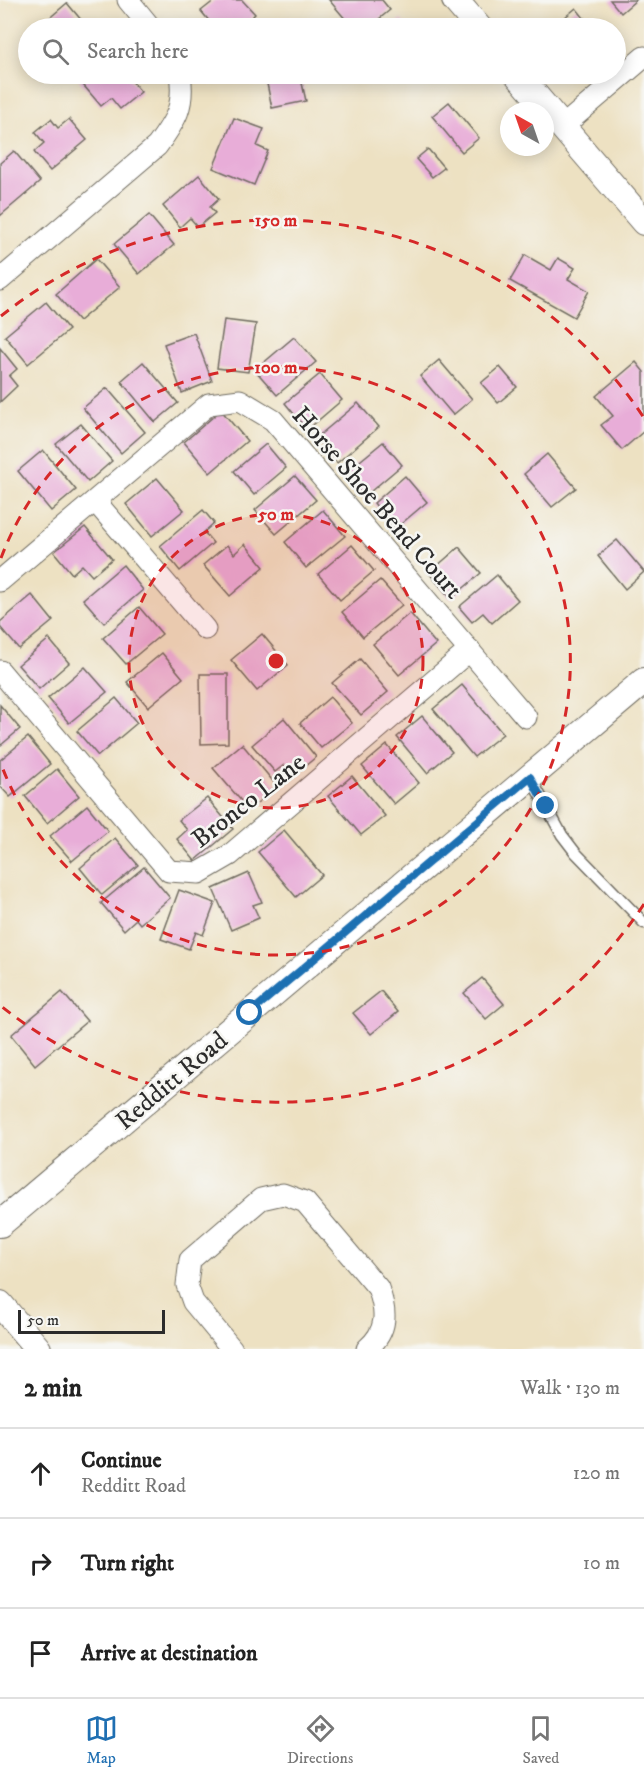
<!DOCTYPE html>
<meta charset="utf-8">
<style>
:root{--surface:#fff;--page:#f2f2f2;--text:#222;--muted:#767676;--line:#e0e0e0;--accent:#1f6fb2}
body{margin:0;font-family:"IM FELL DW Pica",serif;background:var(--page);color:var(--text)}
.compass{position:absolute;left:500px;top:102px;width:54px;height:54px;border-radius:50%;background:var(--surface);box-shadow:0 3px 15px #0003;rotate:320deg}
.scale{position:absolute;left:18px;bottom:15px;width:147px;box-sizing:border-box;padding-left:6px;border:3px solid #2b2b2b;border-top:0;font-size:16px;line-height:21px;white-space:nowrap;color:#2b2b2b;-webkit-text-stroke:4px #f6f6f2;paint-order:stroke}
.stop{position:absolute;width:18px;height:18px;margin:-14px;border:4px solid #1f6fb2;border-radius:50%;background:#fff}
.stop.end{background:#1f6fb2;border-color:#fff;box-shadow:0 2px 6px #0008}
.list{margin:0;padding:0;list-style:none}
h2{display:flex;justify-content:space-between;align-items:center;height:78px;margin:0;padding:0 24px;font-size:26px}
h2 small{font-size:20px;font-weight:400;color:var(--muted)}
.list li{display:grid;grid-template-columns:39px 1fr auto;gap:18px;align-items:center;box-sizing:border-box;height:90px;padding:0 24px;border-top:2px solid var(--line)}
.list b{display:block;font-size:22px;white-space:nowrap}
.list p{margin:0;font-size:20px;white-space:nowrap;color:var(--muted)}
.list em{font-size:20px;font-style:normal;color:var(--muted)}
.icon{flex:none;width:33px;height:33px;fill:none;stroke:currentColor;stroke-width:2;stroke-linecap:round;stroke-linejoin:round}
.map{position:relative;flex:none;width:644px;height:1349px;overflow:hidden}
.search{position:absolute;background:var(--surface);box-shadow:0 3px 15px #0003;left:18px;right:18px;top:18px;height:66px;display:flex;align-items:center;gap:15px;box-sizing:border-box;padding:0 21px;border-radius:33px;color:var(--muted);font-size:22px}
.sheet{height:348px;background:var(--surface)}
nav{display:flex;justify-content:space-around;align-items:center;box-sizing:border-box;height:84px;border-top:2px solid var(--line);background:var(--surface);font-size:16px;color:var(--muted)}
nav a{display:grid;justify-items:center;gap:3px}
nav .on{color:var(--accent)}
.map>svg:first-child{display:block}
.building{fill:#e8add8}
.lines{fill:none;stroke-linecap:round;stroke-linejoin:round}
.service-casing{stroke:#6f6b60;stroke-width:13}
.minor-casing{stroke:#6f6b60;stroke-width:23}
.tertiary-casing{stroke:#6f6b60;stroke-width:28}
.service{stroke:#fff;stroke-width:10}
.minor{stroke:#fff;stroke-width:21}
.tertiary{stroke:#fff;stroke-width:26}
.route{stroke:#1f6fb2;stroke-width:8}
.ring{fill:none;stroke:#d62828;stroke-width:3;stroke-dasharray:10 8}
.labels{text-anchor:middle;stroke-width:5;stroke-linejoin:round;paint-order:stroke}
.street-label{font-size:26px;fill:#2b2b2b;stroke:#f6f6f2}
.centre{fill:#d62828;stroke:#f6f6f2;stroke-width:3}
.ring-label{font-size:18px;text-anchor:middle;font-weight:bold;fill:#d62828;stroke:#f6f6f2;stroke-width:5;stroke-linejoin:round;paint-order:stroke}
</style>
<div class="map">
<svg width="644" height="1349" viewBox="0 0 644 1349">
<rect width="100%" height="100%" fill="#f6f6f2"/>
<filter id="ink" filterUnits="userSpaceOnUse"><feTurbulence type="fractalNoise" baseFrequency=".0167" numOctaves="2"/><feDisplacementMap in="SourceGraphic" scale="12" xChannelSelector="R" yChannelSelector="G"/><feConvolveMatrix kernelMatrix="1 2 1 2 8 2 1 2 1" color-interpolation-filters="sRGB"/></filter>
<filter id="wash" filterUnits="userSpaceOnUse"><feTurbulence type="fractalNoise" baseFrequency=".008" numOctaves="4" result="noise"/><feDisplacementMap in="SourceGraphic" scale="24" xChannelSelector="R" yChannelSelector="G"/><feGaussianBlur stdDeviation="1.35" result="paint"/><feColorMatrix in="noise" values="0 0 0 0 0 0 0 0 0 0 0 0 0 0 0 0 0 1.4 0 .05"/><feComposite in="paint" operator="in"/></filter>
<g filter="url(#wash)">
<rect width="100%" height="100%" fill="#ede1c2"/>
<g id="blocks">
<!-- building -->
<g class="building">
<path d="M215 0H242L255 14 251 18 259 27 215 28 201 11Z"/>
<path d="M329 0H382L390 10 368 28H353Z"/>
<path d="M610 0H636L621 13Z"/>
<path d="M67 3 88 28H41L39 27Z"/>
<path d="M576 8 592 28H552Z"/>
<path d="M401 20 408 28H391Z"/>
<path d="M87 74H126L141 92 120 109 111 98 101 106 79 80Z"/>
<path d="M265 74H300L306 101 272 108Z"/>
<path d="M449 102 479 138 462 152 432 116Z"/>
<path d="M234 118 264 129 257 146 268 151 254 185 213 168Z"/>
<path d="M51 119 58 128 69 119 87 140 50 171 34 152 44 143 35 132Z"/>
<path d="M428 149 444 168 432 177 416 159Z"/>
<path d="M14 151 40 182 0 216V163Z"/>
<path d="M199 175 219 199 210 207 215 213 198 227 190 218 180 227 163 206Z"/>
<path d="M149 215 174 245 139 274 114 244Z"/>
<path d="M525 255 551 270 558 258 575 268 568 279 589 291 574 317 510 281Z"/>
<path d="M96 259 120 287 79 321 56 294Z"/>
<path d="M46 302 69 330 28 364 5 336Z"/>
<path d="M224 320 256 324 248 372 217 368Z"/>
<path d="M194 333 212 381 182 393 164 344Z"/>
<path d="M294 337 316 362 277 395 255 370Z"/>
<path d="M0 348 17 369 9 376 17 386 0 402Z"/>
<path d="M439 360 472 399 453 415 420 376Z"/>
<path d="M143 362 178 403 155 422 121 381Z"/>
<path d="M636 362 644 372V431L622 450 601 425 613 416 596 396Z"/>
<path d="M500 367 517 387 498 403 481 383Z"/>
<path d="M320 374 342 400 307 430 285 403Z"/>
<path d="M107 388 145 432 121 453 83 408Z"/>
<path d="M358 403 379 427 337 463 316 438Z"/>
<path d="M221 410 247 441 210 473 184 442Z"/>
<path d="M81 424 112 461 88 482 56 444Z"/>
<path d="M383 442 402 465 364 497 344 474Z"/>
<path d="M266 444 286 468 254 495 234 471Z"/>
<path d="M43 450 76 490 51 511 18 471Z"/>
<path d="M547 454 576 488 552 507 524 474Z"/>
<path d="M295 476 316 500 276 534 255 510Z"/>
<path d="M405 476 427 502 395 529 374 503Z"/>
<path d="M157 478 184 510 152 536 126 504Z"/>
<path d="M203 510 214 523 204 532 213 543 180 571 160 546Z"/>
<path d="M323 510 345 536 306 568 285 542Z"/>
<path d="M85 527 112 559 92 576 82 565 72 574 54 552Z"/>
<path d="M617 540 644 572 625 589 598 556Z"/>
<path d="M245 544 264 567 230 596 203 565 227 545 234 554Z"/>
<path d="M352 545 374 571 340 600 318 574Z"/>
<path d="M459 547 481 573 451 599 429 573Z"/>
<path d="M123 565 143 590 104 623 83 599Z"/>
<path d="M497 575 518 600 492 623 483 613 472 622 459 607Z"/>
<path d="M380 580 402 605 363 637 342 612Z"/>
<path d="M32 595 53 621 19 649 0 627V622Z"/>
<path d="M139 607 162 634 126 664 103 638Z"/>
<path d="M410 613 436 644 399 675 373 644Z"/>
<path d="M262 634 288 665 257 691 231 660Z"/>
<path d="M49 639 69 663 39 689 18 665Z"/>
<path d="M162 653 183 678 148 707 127 682Z"/>
<path d="M360 659 388 692 361 715 332 683Z"/>
<path d="M85 667 107 692 69 723 48 698Z"/>
<path d="M200 674H228V743L201 744Z"/>
<path d="M462 685 503 734 474 757 433 709Z"/>
<path d="M330 697 352 723 321 748 300 723Z"/>
<path d="M116 698 137 723 98 756 77 731Z"/>
<path d="M0 705 20 729 0 746Z"/>
<path d="M422 716 452 752 427 773 397 737Z"/>
<path d="M284 718 316 757 293 776 284 765 275 772 252 745Z"/>
<path d="M28 737 50 764 10 797 0 786V760Z"/>
<path d="M242 744 277 786 249 810 213 768Z"/>
<path d="M387 745 419 783 394 804 362 766Z"/>
<path d="M57 769 79 796 47 823 25 796Z"/>
<path d="M352 776 385 816 361 835 328 796Z"/>
<path d="M207 798 233 829 195 861 177 839 187 830 179 820Z"/>
<path d="M87 805 108 831 72 861 50 836Z"/>
<path d="M284 830 322 875 296 897 258 852Z"/>
<path d="M115 838 138 865 102 895 80 868Z"/>
<path d="M144 867 170 898 140 924 136 919 124 930 101 903Z"/>
<path d="M249 873 262 902 253 905 259 918 231 930 213 889Z"/>
<path d="M179 890 215 903 203 935 196 932 189 949 161 939Z"/>
<path d="M482 978 504 1004 486 1019 464 993Z"/>
<path d="M381 991 398 1012 371 1034 353 1013Z"/>
<path d="M62 992 87 1021 35 1065 11 1035Z"/>
</g>
</g>
</g>
<g filter="url(#ink)">
<use href="#blocks" fill-opacity="0" stroke="#6f6b60" stroke-width="1.5"/>
<g class="lines">
<!-- service casing -->
<g class="service-casing">
<path id="service" d="M530 777 562 835 575 852 644 923"/>
</g>
<!-- minor casing -->
<g class="minor-casing">
<g id="minor">
<path d="M128 0 151 28"/>
<path d="M562 127 644 57"/>
<path d="M0 280 157 146C176 120 185 106 180 74"/>
<path d="M95 501 205 629"/>
<path d="M0 581 209 404 240 400 273 420 526 717"/>
<path d="M0 671 169 871 199 873 230 855 470 650"/>
<path d="M232 1349 193 1302 187 1285 190 1260 261 1199 283 1194 305 1202 378 1288C387 1312 388 1331 367 1349"/>
</g>
</g>
<!-- tertiary casing -->
<g class="tertiary-casing">
<g id="tertiary">
<path d="M455 0 479 28"/>
<path d="M517 74 644 222"/>
<path d="M0 1224 644 681"/>
<path d="M0 1304 38 1349"/>
</g>
</g>
<!-- service -->
<use href="#service" class="service"/>
<!-- minor -->
<use href="#minor" class="minor"/>
<!-- tertiary -->
<use href="#tertiary" class="tertiary"/>
</g>
</g>
<g class="lines" filter="url(#ink)">
<!-- route -->
<path class="route" d="M250 1013 530 777 546 806"/>
</g>
<!-- distance rings -->
<circle cx="276" cy="661" r="147" fill="#d62828" fill-opacity=".12"/>
<g class="ring">
<circle cx="276" cy="661" r="147"/>
<path d="M1 558A294 294 0 1 1 1 764"/>
<path d="M644 904A441 441 0 0 1 1 1006M1 316A441 441 0 0 1 644 418"/>
</g>
<g class="labels">
<!-- street labels -->
<g class="street-label">
<text transform="translate(378 502) rotate(49)" y="9">Horse Shoe Bend Court</text>
<text transform="translate(248 800) rotate(-38)" y="9">Bronco Lane</text>
<text transform="translate(171 1080) rotate(-40)" y="9">Redditt Road</text>
</g>
</g>
<circle cx="276" cy="661" r="9" class="centre"/>
<g class="ring-label">
<text x="276" y="226">150 m</text>
<text x="276" y="373">100 m</text>
<text x="276" y="520">50 m</text>
</g>
</svg>
<svg class="compass" viewBox="-18 -18 36 36"><path d="M0-13l5 13h-10z" fill="#e53935"/><path d="M0 13l5-13h-10z" fill="#767676"/></svg>
<div class="scale">50 m</div>
<div class="stop" style="left:250px;top:1013px"></div>
<div class="stop end" style="left:546px;top:806px"></div>
<div class="search"><svg class="icon" aria-label="search" viewBox="0 0 24 24"><circle cx="10" cy="10" r="6"/><path d="M15 15l6 6"/></svg>Search here</div>
</div>
<section class="sheet">
<h2>2 min<small>Walk · 130 m</small></h2>
<ul class="list">
<li><svg class="icon" aria-label="ahead" viewBox="0 0 24 24"><path d="M12 20V5M6 11l6-6 6 6"/></svg><div><b>Continue</b><p>Redditt Road</p></div><em>120 m</em></li>
<li><svg class="icon" aria-label="right" viewBox="0 0 24 24"><path d="M7 20v-9h11M14 6l5 5-5 5"/></svg><div><b>Turn right</b></div><em>10 m</em></li>
<li><svg class="icon" aria-label="arrive" viewBox="0 0 24 24"><path d="M6 21V4h12l-3 4 3 4H6"/></svg><div><b>Arrive at destination</b></div></li>
</ul>
</section>
<nav>
<a class="on"><svg class="icon" aria-label="map" viewBox="0 0 24 24"><path d="M3 6l6-2 6 2 6-2v14l-6 2-6-2-6 2zM9 4v14M15 6v14"/></svg>Map</a>
<a><svg class="icon" aria-label="directions" viewBox="0 0 24 24"><path d="M12 3l9 9-9 9-9-9zM9 14v-3h6M13 9l2 2-2 2"/></svg>Directions</a>
<a><svg class="icon" aria-label="saved" viewBox="0 0 24 24"><path d="M7 4h10v16l-5-4-5 4z"/></svg>Saved</a>
</nav>
